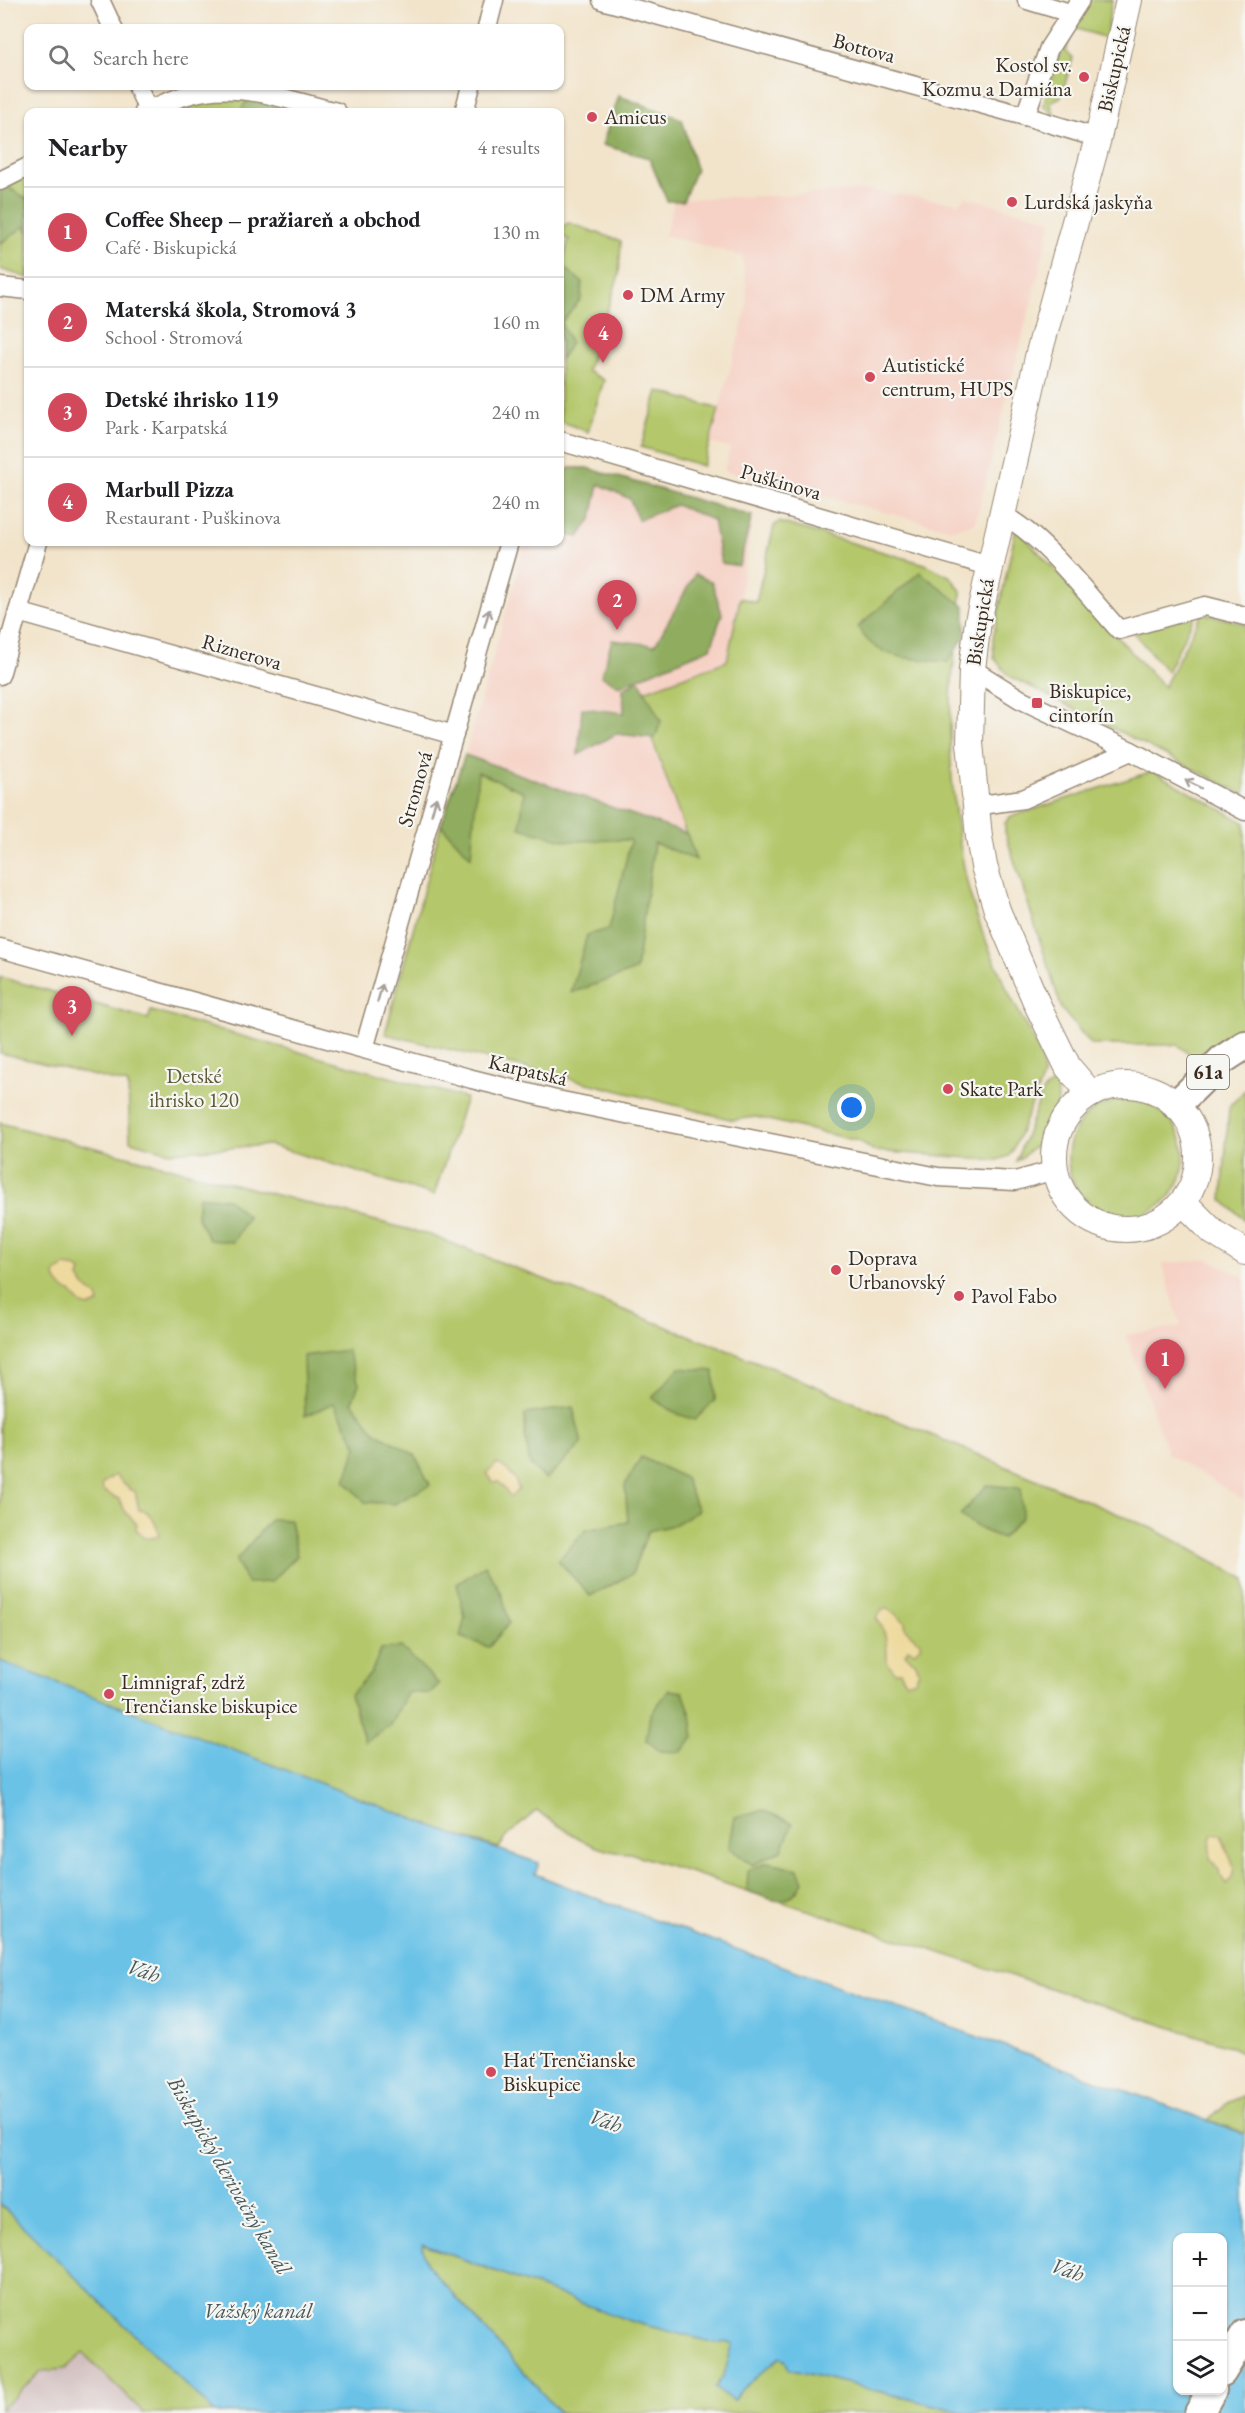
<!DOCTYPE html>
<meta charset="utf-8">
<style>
:root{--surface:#fff;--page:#f6f6f6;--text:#202124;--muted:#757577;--line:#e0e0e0;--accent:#d1495b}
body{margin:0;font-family:"EB Garamond",serif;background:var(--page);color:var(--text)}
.controls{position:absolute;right:18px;bottom:18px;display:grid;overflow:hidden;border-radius:12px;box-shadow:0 2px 4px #0004}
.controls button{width:54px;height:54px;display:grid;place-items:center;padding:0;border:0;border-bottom:2px solid var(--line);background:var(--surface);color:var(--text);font:30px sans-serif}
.you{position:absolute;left:852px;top:1108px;width:21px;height:21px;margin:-15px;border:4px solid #fff;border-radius:50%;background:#1a73e8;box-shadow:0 0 0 9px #1a73e833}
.badge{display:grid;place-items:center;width:39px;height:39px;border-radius:50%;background:var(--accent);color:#fff;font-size:20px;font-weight:700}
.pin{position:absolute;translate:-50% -50px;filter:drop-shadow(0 2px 3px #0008)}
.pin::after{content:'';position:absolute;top:32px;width:21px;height:18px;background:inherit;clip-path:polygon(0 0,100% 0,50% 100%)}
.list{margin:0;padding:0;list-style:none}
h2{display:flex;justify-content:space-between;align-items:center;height:78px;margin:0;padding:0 24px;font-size:26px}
h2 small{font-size:20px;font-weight:400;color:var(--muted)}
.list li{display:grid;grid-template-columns:39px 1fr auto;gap:18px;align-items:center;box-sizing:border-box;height:90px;padding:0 24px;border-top:2px solid var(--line)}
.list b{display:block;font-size:22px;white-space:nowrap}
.list p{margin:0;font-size:20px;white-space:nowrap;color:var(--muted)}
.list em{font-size:20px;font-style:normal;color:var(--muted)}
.icon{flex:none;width:33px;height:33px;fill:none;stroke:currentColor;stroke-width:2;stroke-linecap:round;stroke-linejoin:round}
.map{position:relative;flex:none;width:1245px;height:2413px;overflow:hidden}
.search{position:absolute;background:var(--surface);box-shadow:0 2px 4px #0004;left:24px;top:24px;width:540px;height:66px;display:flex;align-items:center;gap:15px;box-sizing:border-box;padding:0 21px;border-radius:12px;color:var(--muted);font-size:22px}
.panel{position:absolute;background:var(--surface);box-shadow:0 2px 4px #0004;left:24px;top:108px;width:540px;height:438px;border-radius:12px}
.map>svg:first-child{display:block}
.built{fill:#f6d1c5}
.industrial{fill:#d1bfbf}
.green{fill:#b4c76b;stroke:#787844;stroke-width:1.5}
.forest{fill:#8fac5f;stroke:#656b3e;stroke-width:1.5}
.sand{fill:#eeda9e;stroke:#94825e;stroke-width:1.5}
.water{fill:#6ac2e7;stroke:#527682;stroke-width:1.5;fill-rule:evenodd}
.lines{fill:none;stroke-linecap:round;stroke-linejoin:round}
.street-casing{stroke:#968774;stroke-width:21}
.secondary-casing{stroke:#968774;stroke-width:28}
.primary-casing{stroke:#968774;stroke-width:32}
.street{stroke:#fff;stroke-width:18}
.secondary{stroke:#fff;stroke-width:26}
.primary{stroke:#fff;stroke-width:28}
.oneway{stroke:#a79f9a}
.poi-dot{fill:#d1495b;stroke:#f6f6f2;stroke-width:2}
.labels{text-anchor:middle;stroke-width:4.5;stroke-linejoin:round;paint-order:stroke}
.shield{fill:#f6f6f2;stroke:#73675e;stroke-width:1.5}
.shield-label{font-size:20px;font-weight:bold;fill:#3b2a1e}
.street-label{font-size:21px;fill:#3b2a1e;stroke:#f6f6f2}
.poi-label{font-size:21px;fill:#3b2a1e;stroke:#f6f6f2;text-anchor:start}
.park-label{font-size:21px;fill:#5f5935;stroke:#f6f6f2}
.water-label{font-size:22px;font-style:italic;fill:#49585a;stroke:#f6f6f2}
</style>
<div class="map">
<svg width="1245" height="2413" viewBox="0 0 1245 2413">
<rect width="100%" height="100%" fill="#f6f6f2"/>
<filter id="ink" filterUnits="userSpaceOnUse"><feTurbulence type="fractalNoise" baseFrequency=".0167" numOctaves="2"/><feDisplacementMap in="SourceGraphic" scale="12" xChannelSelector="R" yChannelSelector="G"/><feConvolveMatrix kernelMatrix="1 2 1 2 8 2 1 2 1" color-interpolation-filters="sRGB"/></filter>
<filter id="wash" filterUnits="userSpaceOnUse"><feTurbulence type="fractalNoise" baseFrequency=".008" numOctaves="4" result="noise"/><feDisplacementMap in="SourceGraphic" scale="24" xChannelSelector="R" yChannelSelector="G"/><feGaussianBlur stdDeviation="1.35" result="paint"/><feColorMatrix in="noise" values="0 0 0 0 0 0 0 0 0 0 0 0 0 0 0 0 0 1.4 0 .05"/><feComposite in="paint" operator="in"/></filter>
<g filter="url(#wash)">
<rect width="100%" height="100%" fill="#f2e4cb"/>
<!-- built -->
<g class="built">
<path d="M865 190 959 203 966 197 1052 220 975 524 951 529 724 471 730 448 709 443 746 311 747 290 742 256 665 235 675 199 790 195Z"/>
<path d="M564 465 587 467 753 515 740 598 727 661 636 694 651 742 687 834 465 755 526 542H560V467Z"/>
<path d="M1208 1259 1245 1278V1501L1168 1454 1126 1335 1181 1326 1162 1264Z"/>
</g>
<!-- industrial -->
<path class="industrial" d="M115 2315 215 2413H0V2410L42 2371Z"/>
<!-- green -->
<g class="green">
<path d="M1086 0H1112L1106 38 1074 28 1065 52 1073 58 1061 97 1050 102 1055 116 1043 105 1069 24Z"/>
<path d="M244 91 322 112H176L180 98Z"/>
<path d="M28 173V278L0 269V187Z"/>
<path d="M569 223 621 241 619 275 587 371 604 380 588 432 560 421V272L569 239 560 236C559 228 562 226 569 223Z"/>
<path d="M658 391 719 409 703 466 641 447Z"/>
<path d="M779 522 925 564 951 577 961 591C961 621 954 651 952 682 947 746 953 815 966 878 974 916 991 954 1007 989 1018 1014 1045 1051 1043 1077L1013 1150 1009 1156 997 1160 874 1151 858 1141 756 1117 733 1120 600 1086 385 1034 441 825 465 755 686 834 636 694 727 661 740 598 756 602 774 526Z"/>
<path d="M1016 528 1164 687 1202 613 1245 624V795L1009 676 994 658 993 638Z"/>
<path d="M1196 613 1167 672 1134 633Z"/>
<path d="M1153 771 1245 823V1029L1194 1058 1178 1045H1092L1062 1010 1005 832V823L1010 817Z"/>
<path d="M0 977 148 1019 151 1011 466 1098 434 1195 270 1145 170 1152 130 1141 128 1084 0 1053Z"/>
<path d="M1055 1082C1066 1115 1043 1144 1016 1161L1043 1091Z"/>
<path d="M1245 1090V1220L1222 1200 1229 1107Z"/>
<circle cx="1126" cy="1158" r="58"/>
<path d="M0 1123 430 1235 773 1368 1158 1531 1245 1579V2054L1229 2046 630 1853C590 1853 569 1830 536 1811L506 1837 499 1848 461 1837 0 1661Z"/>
<path d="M1245 2095V2133L1208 2120 1227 2103Z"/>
<path d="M0 2204 215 2413H144L83 2353 65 2369 42 2371 0 2410Z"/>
<path d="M421 2244 633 2322 716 2343 725 2341 734 2344 724 2375 715 2388 733 2401 742 2389 780 2357 785 2360 789 2369 966 2413H560L427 2265Z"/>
</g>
<!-- forest -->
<g class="forest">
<path d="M619 96 682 119 696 169 683 201H667L649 158 602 145Z"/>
<path d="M248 98 297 112H240Z"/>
<path d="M0 182 28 200V233L25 226 0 244Z"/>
<path d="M560 264 582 282 581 299 561 323 571 343 560 360Z"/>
<path d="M570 468H587L752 516 739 566 721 563 713 520 676 505 638 520 630 499 599 484 592 518 579 537 560 534V476Z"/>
<path d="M920 572 965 607V636L948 662C913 658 877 662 858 627Z"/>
<path d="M695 574 712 582 722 614 711 648 619 686 601 676 612 640 655 645Z"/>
<path d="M639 680 661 721 655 738 616 734 578 755 582 708 624 713 623 688Z"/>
<path d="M465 755 687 834 696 860 654 843 636 970 571 993 587 935 609 929 631 840 568 841 520 828 524 792 478 772 471 857 441 825Z"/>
<path d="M199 1196 228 1199 248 1217 233 1242 209 1240 197 1216Z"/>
<path d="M347 1350 359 1384 352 1402 374 1431 415 1455 430 1485 394 1504 365 1502 345 1481 357 1446 334 1403 305 1416 303 1356Z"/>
<path d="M679 1368 714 1371 715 1400 695 1420 675 1413 652 1398Z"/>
<path d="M573 1407 582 1444 546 1479 530 1465 525 1435V1414Z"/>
<path d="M641 1457 685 1478 698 1511 674 1525 648 1531 632 1574 590 1596 558 1560 586 1530 628 1522 625 1485Z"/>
<path d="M987 1485 1021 1488 1022 1517 1002 1538 982 1530 960 1515Z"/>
<path d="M271 1519 290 1520 297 1556 271 1582 247 1583 236 1560Z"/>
<path d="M485 1565 502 1594 509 1623 489 1647 460 1637 465 1617 457 1584Z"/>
<path d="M401 1647 439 1684 429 1694 408 1692 390 1725 365 1742 350 1695 371 1673 381 1649Z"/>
<path d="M669 1690 683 1692 691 1715 694 1738 681 1752 660 1751 646 1740 650 1715Z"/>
<path d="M762 1810 793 1823 782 1850 753 1865 729 1848 735 1817Z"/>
<path d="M769 1862 798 1869 803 1882C785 1911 775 1900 747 1891L748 1870Z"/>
</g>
<!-- sand -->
<g class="sand">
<path d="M65 1266 77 1268 81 1271 79 1278 84 1286 97 1297 99 1303C85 1312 79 1303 71 1292 61 1290 55 1282 55 1273Z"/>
<path d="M496 1464C506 1465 516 1480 519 1489L511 1497 499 1482H493L487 1473Z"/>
<path d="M115 1475 131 1490 135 1491 139 1510 146 1511C156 1522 155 1523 159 1535 149 1541 143 1539 136 1529L137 1524 126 1513 119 1499 103 1491 102 1484Z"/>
<path d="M888 1608 905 1622V1628L920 1642V1647L914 1652 908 1649 905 1654 916 1663 919 1672 914 1681 906 1682 900 1672H895L887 1662C887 1645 887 1631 876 1618L883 1609Z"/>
<path d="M1213 1834 1221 1835 1234 1867 1232 1878 1226 1884 1220 1875 1219 1870 1210 1858C1210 1849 1210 1842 1213 1834Z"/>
</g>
<!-- water -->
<path class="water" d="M0 1661 461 1837 539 1863 535 1874 593 1897 1245 2134V2413H966L789 2369 785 2360 780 2357 742 2389 733 2401 715 2388 724 2375 733 2344 725 2341 716 2343 633 2322 422 2244 427 2265 560 2413H215L0 2204ZM1178 2238H1222V2390H1178Z"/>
</g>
<g filter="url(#ink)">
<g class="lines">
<!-- street casing -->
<g class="street-casing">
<g id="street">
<path d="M100 0 113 28"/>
<path d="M602 0 1025 116 1098 138"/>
<path d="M1027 0 1070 13"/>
<path d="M487 28 494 0"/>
<path d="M137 86 148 110"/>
<path d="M144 112C163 104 184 94 205 91 249 84 295 102 337 112"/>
<path d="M464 112 471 86"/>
<path d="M1025 116 1049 48 1080 0"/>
<path d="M0 181 28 167"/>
<path d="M0 287 28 290"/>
<path d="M560 441 989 566"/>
<path d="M1002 515C1041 533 1089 597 1119 630L1205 606 1245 616"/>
<path d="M18 612 454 735"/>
<path d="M972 669 1020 699 1131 751 1245 811"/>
<path d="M0 675 38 542"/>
<path d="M975 806 1023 799 1131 751"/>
<path d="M0 948 472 1079 552 1099 938 1177 1015 1181 1055 1170"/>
<path d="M364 1049 509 542"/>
</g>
</g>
<!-- secondary casing -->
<g class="secondary-casing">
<g id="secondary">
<circle cx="1126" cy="1157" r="72"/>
<path d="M1091 1094 1068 1067 1037 1004 997 910 984 866 979 837 970 743 972 669 978 621 1039 353 1098 138 1129 0"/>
<path d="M1183 1202 1213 1232 1245 1252"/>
</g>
</g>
<!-- primary casing -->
<g class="primary-casing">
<g id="primary">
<path d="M1176 1105 1222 1060 1245 1045"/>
<path d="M1222 2372 1245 2334"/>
<path d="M1199 2413 1212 2390"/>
</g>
</g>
<!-- street -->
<use href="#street" class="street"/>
<!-- secondary -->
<use href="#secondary" class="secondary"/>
<!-- primary -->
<use href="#primary" class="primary"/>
</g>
<!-- one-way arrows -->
<defs><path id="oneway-shaft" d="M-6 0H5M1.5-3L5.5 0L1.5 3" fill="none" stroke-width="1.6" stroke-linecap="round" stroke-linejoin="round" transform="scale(1.5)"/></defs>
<g class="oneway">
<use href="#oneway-shaft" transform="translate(487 618) rotate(-74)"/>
<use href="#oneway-shaft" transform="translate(1193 784) rotate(-152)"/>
<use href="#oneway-shaft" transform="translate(434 806) rotate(-74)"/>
<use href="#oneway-shaft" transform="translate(380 993) rotate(-74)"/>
</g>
</g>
<!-- markers -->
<g class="poi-dot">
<circle cx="1084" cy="77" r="6"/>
<circle cx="592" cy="117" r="6"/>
<circle cx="1012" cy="202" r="6"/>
<circle cx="628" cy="295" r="6"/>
<circle cx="870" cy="377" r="6"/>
<rect x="1031" y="697" width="12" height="12" rx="3"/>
<circle cx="948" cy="1089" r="6"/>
<circle cx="836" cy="1270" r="6"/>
<circle cx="959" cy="1296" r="6"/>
<circle cx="109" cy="1694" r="6"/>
<circle cx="491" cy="2072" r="6"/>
</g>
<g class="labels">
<!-- shield labels -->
<rect class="shield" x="1187" y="1055" width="42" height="34" rx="4.5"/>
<g class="shield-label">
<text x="1208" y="1079">61a</text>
</g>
<!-- street labels -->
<g class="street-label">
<text transform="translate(864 48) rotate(15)" y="7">Bottova</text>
<text transform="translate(1114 69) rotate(-77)" y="7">Biskupická</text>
<text transform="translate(781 482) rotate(16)" y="7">Puškinova</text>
<text transform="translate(980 622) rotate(-81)" y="7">Biskupická</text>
<text transform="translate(242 652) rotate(16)" y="7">Riznerova</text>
<text transform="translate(415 789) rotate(-74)" y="7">Stromová</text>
<text transform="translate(528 1070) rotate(13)" y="7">Karpatská</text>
</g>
<!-- poi labels -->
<g class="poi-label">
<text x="1072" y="72" text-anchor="end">Kostol sv.<tspan x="1072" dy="24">Kozmu a Damiána</tspan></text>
<text x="604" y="124">Amicus</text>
<text x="1024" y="209">Lurdská jaskyňa</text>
<text x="640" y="302">DM Army</text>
<text x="882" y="372">Autistické<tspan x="882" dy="24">centrum, HUPS</tspan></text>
<text x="1049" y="698">Biskupice,<tspan x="1049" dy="24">cintorín</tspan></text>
<text x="960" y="1096">Skate Park</text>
<text x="848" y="1265">Doprava<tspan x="848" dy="24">Urbanovský</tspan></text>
<text x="971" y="1303">Pavol Fabo</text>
<text x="121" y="1689">Limnigraf, zdrž<tspan x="121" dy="24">Trenčianske biskupice</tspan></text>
<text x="503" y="2067">Hať Trenčianske<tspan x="503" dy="24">Biskupice</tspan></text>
</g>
<!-- park labels -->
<g class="park-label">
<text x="194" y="1083">Detské<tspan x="194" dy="24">ihrisko 120</tspan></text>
</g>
<!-- water labels -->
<g class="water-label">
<text transform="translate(144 1970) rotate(18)" y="8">Váh</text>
<text transform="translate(606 2120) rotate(18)" y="8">Váh</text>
<text transform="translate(230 2175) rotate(60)" y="8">Biskupický derivačný kanál</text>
<text transform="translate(1068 2269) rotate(18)" y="8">Váh</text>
<text x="258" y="2318">Važský kanál</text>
</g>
</g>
</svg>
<div class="controls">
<button>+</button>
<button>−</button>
<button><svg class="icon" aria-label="layers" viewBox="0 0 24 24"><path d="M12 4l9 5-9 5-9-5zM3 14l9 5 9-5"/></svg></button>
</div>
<div class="you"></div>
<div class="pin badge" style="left:1165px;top:1389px">1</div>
<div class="pin badge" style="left:617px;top:630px">2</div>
<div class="pin badge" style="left:72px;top:1036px">3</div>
<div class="pin badge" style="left:603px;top:363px">4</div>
<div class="search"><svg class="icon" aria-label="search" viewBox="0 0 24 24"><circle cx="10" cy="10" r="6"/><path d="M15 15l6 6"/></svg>Search here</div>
<section class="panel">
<h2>Nearby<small>4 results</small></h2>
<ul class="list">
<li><span class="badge">1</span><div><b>Coffee Sheep – pražiareň a obchod</b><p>Café · Biskupická</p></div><em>130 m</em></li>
<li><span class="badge">2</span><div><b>Materská škola, Stromová 3</b><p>School · Stromová</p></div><em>160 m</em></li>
<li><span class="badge">3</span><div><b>Detské ihrisko 119</b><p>Park · Karpatská</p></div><em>240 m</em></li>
<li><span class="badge">4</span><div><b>Marbull Pizza</b><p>Restaurant · Puškinova</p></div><em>240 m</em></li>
</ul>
</section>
</div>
